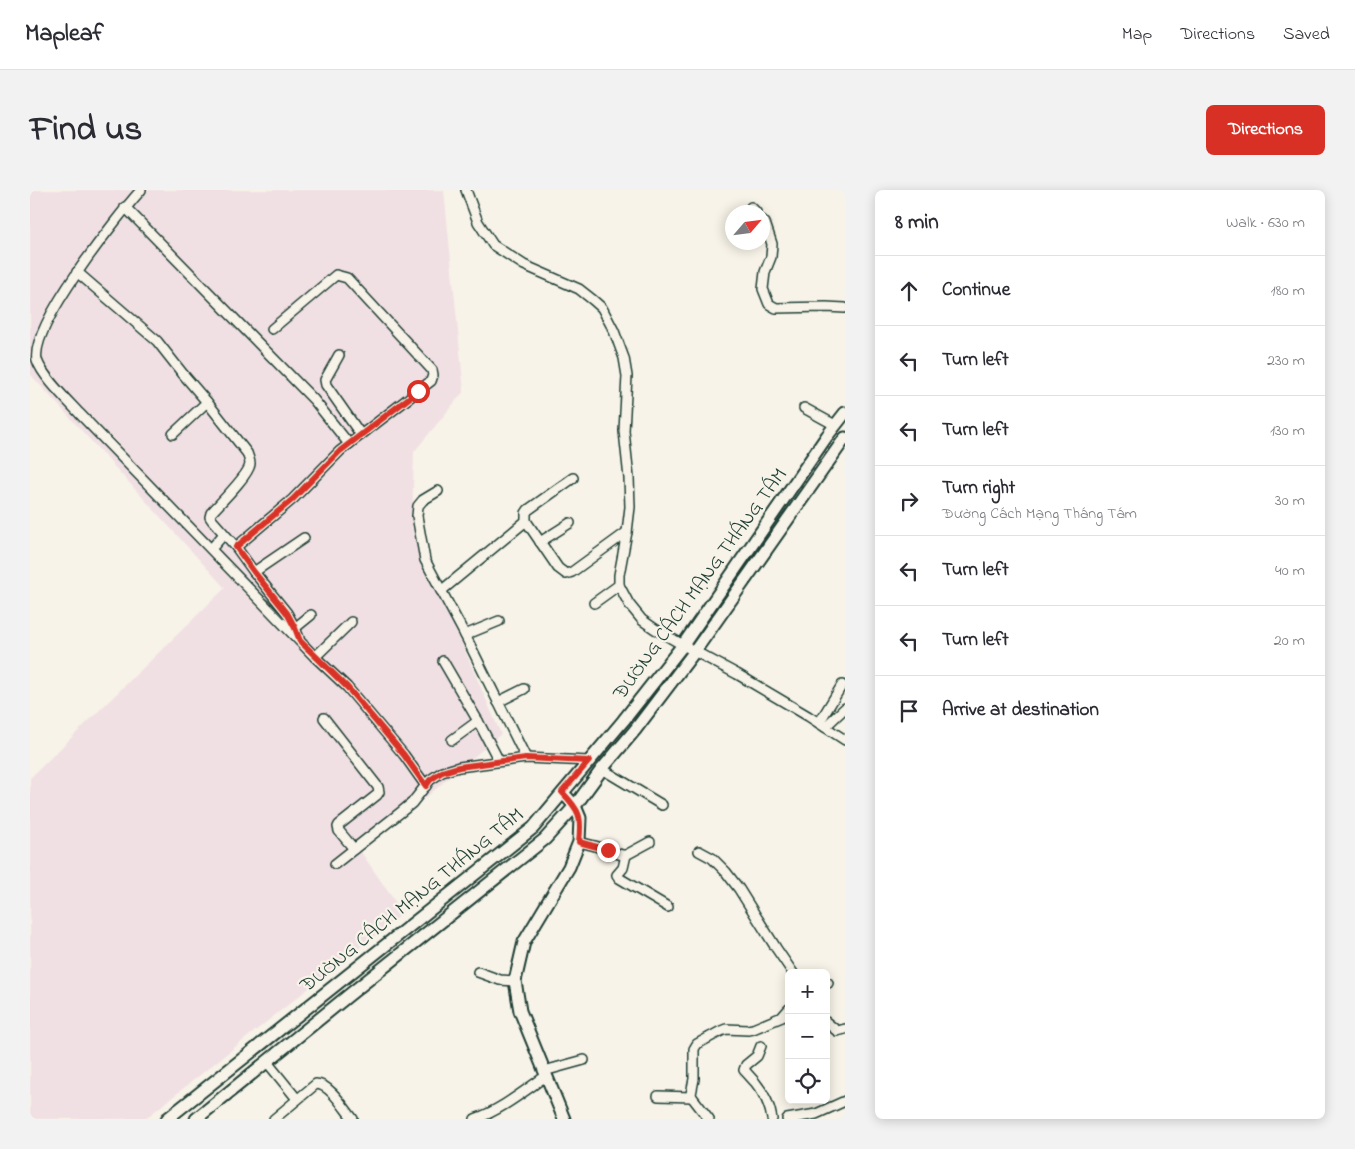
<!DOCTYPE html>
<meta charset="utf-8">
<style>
:root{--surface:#fff;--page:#f2f2f3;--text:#2b2b33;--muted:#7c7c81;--line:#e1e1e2;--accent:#d93025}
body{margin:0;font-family:"Indie Flower",sans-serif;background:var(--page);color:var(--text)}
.controls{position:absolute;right:15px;bottom:15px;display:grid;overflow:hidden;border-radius:8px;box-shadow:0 2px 12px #0003}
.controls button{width:45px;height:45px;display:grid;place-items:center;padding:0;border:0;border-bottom:1px solid var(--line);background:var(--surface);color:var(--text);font:25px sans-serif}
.compass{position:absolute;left:695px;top:15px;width:45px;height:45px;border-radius:50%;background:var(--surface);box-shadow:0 2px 12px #0003;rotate:62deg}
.stop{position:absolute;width:15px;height:15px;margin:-11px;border:4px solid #d93025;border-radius:50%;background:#fff}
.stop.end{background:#d93025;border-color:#fff;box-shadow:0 1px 5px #0008}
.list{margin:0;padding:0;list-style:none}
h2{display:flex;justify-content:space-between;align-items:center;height:65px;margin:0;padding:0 20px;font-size:21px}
h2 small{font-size:16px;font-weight:400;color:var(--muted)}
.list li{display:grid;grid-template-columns:32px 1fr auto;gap:15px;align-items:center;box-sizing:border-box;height:70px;padding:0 20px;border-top:1px solid var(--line)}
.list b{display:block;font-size:19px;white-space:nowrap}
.list p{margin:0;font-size:16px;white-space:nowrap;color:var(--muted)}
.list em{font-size:16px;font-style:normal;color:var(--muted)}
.icon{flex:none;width:28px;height:28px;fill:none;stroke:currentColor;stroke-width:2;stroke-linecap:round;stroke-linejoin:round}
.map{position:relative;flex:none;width:815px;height:929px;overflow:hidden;border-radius:8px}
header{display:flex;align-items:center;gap:30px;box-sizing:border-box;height:70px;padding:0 25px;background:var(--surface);border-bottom:1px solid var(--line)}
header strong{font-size:24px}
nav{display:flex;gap:28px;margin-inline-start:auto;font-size:18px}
.intro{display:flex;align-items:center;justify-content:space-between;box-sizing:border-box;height:120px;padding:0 30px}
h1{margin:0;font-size:35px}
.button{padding:12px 22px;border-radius:8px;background:var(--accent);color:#fff;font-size:18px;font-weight:700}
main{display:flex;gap:30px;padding:0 30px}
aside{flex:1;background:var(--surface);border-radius:8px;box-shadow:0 2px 12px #0003}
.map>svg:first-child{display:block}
.built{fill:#f1e0e3}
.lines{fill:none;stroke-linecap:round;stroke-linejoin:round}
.minor-casing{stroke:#1f3d34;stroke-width:12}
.major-casing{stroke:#1f3d34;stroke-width:15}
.minor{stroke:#f7f3e8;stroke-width:9}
.major{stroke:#f7f3e8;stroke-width:11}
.route{stroke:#d93025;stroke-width:6}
.labels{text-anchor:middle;stroke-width:4.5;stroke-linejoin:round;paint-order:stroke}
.street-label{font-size:20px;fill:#1f3d34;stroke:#f7f3e8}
</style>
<header>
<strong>Mapleaf</strong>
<nav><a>Map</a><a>Directions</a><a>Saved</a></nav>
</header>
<div class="intro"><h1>Find us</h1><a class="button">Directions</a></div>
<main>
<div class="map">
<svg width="815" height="929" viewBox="0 0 815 929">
<rect width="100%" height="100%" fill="#f7f3e8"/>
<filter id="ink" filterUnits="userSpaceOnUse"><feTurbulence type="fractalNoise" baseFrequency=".02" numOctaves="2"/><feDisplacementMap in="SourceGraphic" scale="10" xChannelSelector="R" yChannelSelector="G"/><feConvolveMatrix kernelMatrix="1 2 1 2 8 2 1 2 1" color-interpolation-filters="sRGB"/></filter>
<g filter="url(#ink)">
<!-- built -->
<path class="built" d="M0 0H414L434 201 384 262 382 338 471 544 331 662 373 723 115 929H0V588L195 398 0 184Z"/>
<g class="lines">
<!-- minor casing -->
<g class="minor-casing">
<g id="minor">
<path d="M111 0C87 27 0 136 7 170 12 186 37 210 49 223L285 467 317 497 374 565 396 596"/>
<path d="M436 0 448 32 463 55 494 75 549 99 563 110 572 118 584 141 594 168 597 186 594 241 599 288 600 317 597 342 589 385V395L599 414 612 430 625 439 653 455 707 484 778 526 815 550"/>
<path d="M95 17 284 210 319 254"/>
<path d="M721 17 726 22"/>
<path d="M732 30 735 33 742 54 741 67 735 82 733 99 739 114 746 118 796 117 815 118"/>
<path d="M47 82 127 151 153 184 177 212 217 263C218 266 220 270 220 274 219 285 189 314 181 323L180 327 182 330 206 357 224 382 257 423 265 438 269 448"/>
<path d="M309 165 295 190 296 195 331 245"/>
<path d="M774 218 805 235"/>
<path d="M143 244 177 212"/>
<path d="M543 288 498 320 496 323V331L528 378 536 384 542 382 597 342"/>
<path d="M408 301 393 310 388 316 387 326 395 370 435 445 496 568"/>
<path d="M510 352 540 333"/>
<path d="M206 357 263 309 310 261 401 191 403 185 402 180 317 88 306 85 242 139"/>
<path d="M181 359 194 344"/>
<path d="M224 382 274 348"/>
<path d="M411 401 496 331"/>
<path d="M564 413 589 395"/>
<path d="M265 438 281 425"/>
<path d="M435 445 469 431"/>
<path d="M285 467 321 432"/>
<path d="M413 471 448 531 469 571"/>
<path d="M468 512 494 499"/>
<path d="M294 528 348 597 349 602 347 605 309 635 308 637 309 641 324 659"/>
<path d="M789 533 812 495"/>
<path d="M795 537 815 518"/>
<path d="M422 550 448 531"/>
<path d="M572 579 632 615"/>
<path d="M549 652 565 656 592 665H596L620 652"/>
<path d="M669 661 682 668 696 682 709 699 746 758 763 783"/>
<path d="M596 665 593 678 587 685 589 688 638 717"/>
<path d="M305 674 371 622 382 613 400 590 412 582 429 577 496 568 559 571"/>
<path d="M448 782 470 790 485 791"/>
<path d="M796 793H798"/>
<path d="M796 832 807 841 815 839"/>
<path d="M731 856 727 866 716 875 714 880C718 884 721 888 725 892 734 903 740 915 742 929"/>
<path d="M237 872 267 909"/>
<path d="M514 881 554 870"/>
<path d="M628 906 662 907"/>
<path d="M244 929 286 894C300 894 314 918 323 929"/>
<path d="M445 929C471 920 494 901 516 886"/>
<path d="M679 929 662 907 661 904 664 889V859L667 854 691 841 696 839 718 840 723 839 752 827 759 819"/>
<path d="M757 929 786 924 815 911"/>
</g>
</g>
<!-- major casing -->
<g class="major-casing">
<g id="major">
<path d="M533 603 545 616 550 628 549 652 539 677 494 752 485 791 490 821 534 929"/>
<path d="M137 929 503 638 593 531 653 455 797 246 815 223"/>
<path d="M166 929 319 805 515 649 545 616 572 579 605 540 665 461 815 248"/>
</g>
</g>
<!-- minor -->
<use href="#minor" class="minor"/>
<!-- major -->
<use href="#major" class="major"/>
</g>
</g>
<g class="lines" filter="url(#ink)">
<!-- route -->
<path class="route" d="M388 201 310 261 263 309 206 357 224 382 257 423 265 438 270 451 317 497 374 565 396 596 400 590 412 582 429 577 496 568 559 571 532 602C550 621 552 626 549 652L578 660"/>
</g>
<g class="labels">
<!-- street labels -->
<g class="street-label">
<text transform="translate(669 393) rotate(-54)" y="7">ĐƯỜNG CÁCH MẠNG THÁNG TÁM</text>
<text transform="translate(381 709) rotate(-39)" y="7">ĐƯỜNG CÁCH MẠNG THÁNG TÁM</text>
</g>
</g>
</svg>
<div class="controls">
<button>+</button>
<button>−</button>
<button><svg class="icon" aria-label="locate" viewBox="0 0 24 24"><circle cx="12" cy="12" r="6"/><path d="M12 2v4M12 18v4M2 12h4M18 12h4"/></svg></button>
</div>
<svg class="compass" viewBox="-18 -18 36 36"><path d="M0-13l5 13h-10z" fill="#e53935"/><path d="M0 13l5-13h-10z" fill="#7c7c81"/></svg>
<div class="stop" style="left:388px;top:201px"></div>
<div class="stop end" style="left:578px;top:660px"></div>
</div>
<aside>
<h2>8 min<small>Walk · 630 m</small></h2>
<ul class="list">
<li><svg class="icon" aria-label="ahead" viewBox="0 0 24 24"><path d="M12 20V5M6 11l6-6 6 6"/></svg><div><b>Continue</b></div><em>180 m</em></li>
<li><svg class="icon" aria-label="left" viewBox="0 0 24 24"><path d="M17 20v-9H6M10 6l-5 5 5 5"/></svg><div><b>Turn left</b></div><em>230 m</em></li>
<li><svg class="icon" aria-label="left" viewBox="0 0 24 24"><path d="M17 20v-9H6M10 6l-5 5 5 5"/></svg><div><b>Turn left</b></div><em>130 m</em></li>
<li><svg class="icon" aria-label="right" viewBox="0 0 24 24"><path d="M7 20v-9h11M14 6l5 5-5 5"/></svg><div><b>Turn right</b><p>Đường Cách Mạng Tháng Tám</p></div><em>30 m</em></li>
<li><svg class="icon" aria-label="left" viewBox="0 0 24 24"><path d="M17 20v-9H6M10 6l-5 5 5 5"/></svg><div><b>Turn left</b></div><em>40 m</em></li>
<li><svg class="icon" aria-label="left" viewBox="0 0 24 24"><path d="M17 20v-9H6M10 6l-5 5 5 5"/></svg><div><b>Turn left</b></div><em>20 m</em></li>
<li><svg class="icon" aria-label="arrive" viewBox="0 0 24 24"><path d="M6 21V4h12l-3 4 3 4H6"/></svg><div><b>Arrive at destination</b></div></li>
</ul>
</aside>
</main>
